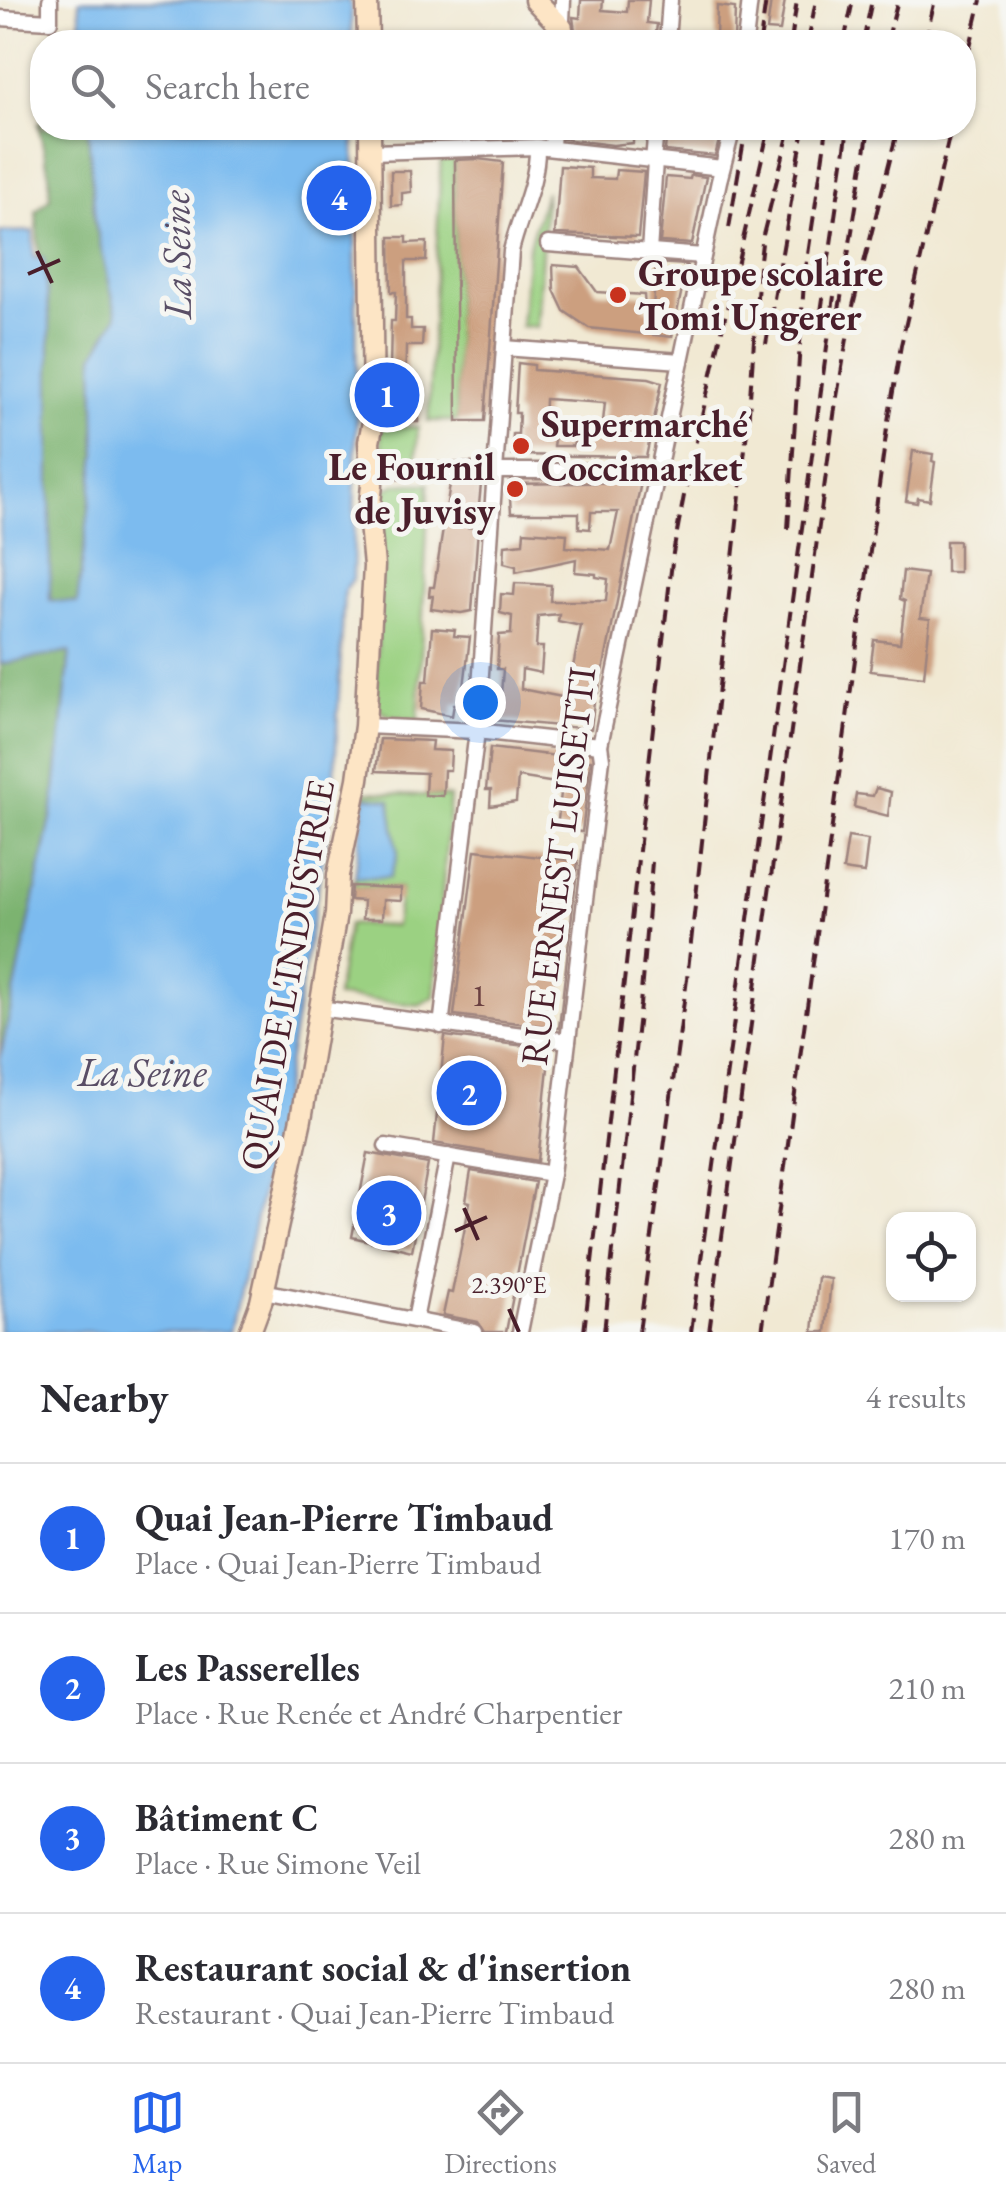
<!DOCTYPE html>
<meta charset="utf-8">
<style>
:root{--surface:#fff;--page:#f7f7f7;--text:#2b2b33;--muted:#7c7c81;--line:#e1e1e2;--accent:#2563eb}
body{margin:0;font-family:"EB Garamond",serif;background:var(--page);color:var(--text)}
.controls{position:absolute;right:30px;bottom:30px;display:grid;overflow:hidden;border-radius:20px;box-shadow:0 2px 8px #0004}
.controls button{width:90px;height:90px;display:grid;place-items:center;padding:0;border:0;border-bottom:2px solid var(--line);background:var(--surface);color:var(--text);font:50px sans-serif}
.you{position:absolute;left:480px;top:702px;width:35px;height:35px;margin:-25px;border:8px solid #fff;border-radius:50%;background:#1a73e8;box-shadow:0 0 0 15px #1a73e833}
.badge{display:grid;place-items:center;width:65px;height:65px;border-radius:50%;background:var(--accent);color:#fff;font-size:32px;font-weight:700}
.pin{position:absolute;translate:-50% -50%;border:5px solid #fff;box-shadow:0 2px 10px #0006}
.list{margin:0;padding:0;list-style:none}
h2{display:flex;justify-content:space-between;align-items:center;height:130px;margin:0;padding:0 40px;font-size:42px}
h2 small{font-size:32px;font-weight:400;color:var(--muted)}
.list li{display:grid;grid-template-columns:65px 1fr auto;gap:30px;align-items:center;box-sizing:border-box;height:150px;padding:0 40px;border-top:2px solid var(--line)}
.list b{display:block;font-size:38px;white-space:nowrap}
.list p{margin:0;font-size:32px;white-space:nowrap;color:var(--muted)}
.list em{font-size:32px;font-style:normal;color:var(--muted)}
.icon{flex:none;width:55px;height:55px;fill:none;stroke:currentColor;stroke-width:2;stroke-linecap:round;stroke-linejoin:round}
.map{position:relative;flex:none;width:1006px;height:1332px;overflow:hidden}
.search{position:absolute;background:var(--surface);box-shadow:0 2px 8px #0004;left:30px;right:30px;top:30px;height:110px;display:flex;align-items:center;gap:25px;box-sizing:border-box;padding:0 35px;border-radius:40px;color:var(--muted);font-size:38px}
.sheet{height:730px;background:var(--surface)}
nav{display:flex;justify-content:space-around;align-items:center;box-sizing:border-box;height:140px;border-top:2px solid var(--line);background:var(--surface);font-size:28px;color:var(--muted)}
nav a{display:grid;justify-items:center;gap:5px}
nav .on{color:var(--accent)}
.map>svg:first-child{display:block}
.green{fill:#9bd182;stroke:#727856;stroke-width:2.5}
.forest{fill:#7cb370;stroke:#63694e;stroke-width:2.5}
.water{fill:#7bbbef;stroke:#626d8d;stroke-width:2.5}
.building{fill:#cc9f7f;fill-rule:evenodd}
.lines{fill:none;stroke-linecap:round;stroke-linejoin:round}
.street-casing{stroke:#9e847f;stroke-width:19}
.secondary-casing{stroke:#9e847f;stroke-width:25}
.street{stroke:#fff;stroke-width:14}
.secondary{stroke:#fde5c5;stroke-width:20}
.rail{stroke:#4a1f2b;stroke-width:4;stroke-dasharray:15 8;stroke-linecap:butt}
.ticks{fill:none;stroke:#4a1f2b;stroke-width:4}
.poi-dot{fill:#c8321e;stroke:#f6f6f2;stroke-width:4}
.labels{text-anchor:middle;stroke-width:10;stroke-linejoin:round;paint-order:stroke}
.number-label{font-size:32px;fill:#6a3f40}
.poi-label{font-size:38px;font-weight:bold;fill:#4a1f2b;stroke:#f6f6f2;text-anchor:start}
.street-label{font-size:38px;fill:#4a1f2b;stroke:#f6f6f2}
.water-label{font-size:40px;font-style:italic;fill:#594e66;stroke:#f6f6f2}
.ticks-label{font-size:25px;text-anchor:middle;fill:#4a1f2b;stroke:#f6f6f2;stroke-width:10;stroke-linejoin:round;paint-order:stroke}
</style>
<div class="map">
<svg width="1006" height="1332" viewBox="0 0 1006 1332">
<rect width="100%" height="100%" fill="#f6f6f2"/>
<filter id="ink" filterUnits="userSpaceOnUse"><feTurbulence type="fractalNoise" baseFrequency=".01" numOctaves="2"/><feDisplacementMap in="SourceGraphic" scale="20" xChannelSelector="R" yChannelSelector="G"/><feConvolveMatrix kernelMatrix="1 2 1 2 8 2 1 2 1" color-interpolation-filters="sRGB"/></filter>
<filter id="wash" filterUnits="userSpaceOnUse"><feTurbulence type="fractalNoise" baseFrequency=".0048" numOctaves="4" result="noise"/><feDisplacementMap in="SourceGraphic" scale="40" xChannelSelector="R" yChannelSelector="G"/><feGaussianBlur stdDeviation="2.25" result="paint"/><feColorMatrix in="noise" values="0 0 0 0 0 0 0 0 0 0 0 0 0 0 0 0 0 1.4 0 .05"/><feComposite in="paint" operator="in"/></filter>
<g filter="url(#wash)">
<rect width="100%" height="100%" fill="#f1e9d3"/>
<!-- green -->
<g class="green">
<path d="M441 159H455L457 421H428Z"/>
<path d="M546 191 537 327 521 326 528 248Z"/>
<path d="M380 427H418L416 464C387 464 380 455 380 427Z"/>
<path d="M397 484H429L418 721 392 717 375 708 383 491Z"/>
<path d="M366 792 450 797 434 997 419 1005 336 997 348 924 395 926 401 888 354 886 355 877H390V801L365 797Z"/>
</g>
<!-- forest -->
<g class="forest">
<path d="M42 120V128H88L95 222 117 316 94 356 96 454 78 603 50 601 44 258 39 257 36 211 50 198 49 174 38 124Z"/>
<path d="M70 651 53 809 0 1059V664Z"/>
</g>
<!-- water -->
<g class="water">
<path d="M79 0H348L351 5 352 42H82Z"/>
<path d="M88 128H354L357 391 353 579 344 591 335 770 329 822 282 1099 231 1332H0V1059L53 809 70 652 0 664V232L33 231 34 258H44L50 324V600L77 603 96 454 94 356 117 316 95 222Z"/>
<path d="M365 797 390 800 398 855 390 877H355Z"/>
</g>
<g id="blocks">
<!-- building -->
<g class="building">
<path d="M581 0H603L602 10 627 12 628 0H649L647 23 657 24 655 42H623V40L598 37V42H572L575 31 573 17 580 18Z"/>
<path d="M771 0H785L780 31 767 30Z"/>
<path d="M717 6 735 8 734 42H719V37H716Z"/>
<path d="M564 128H645L644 139 633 138V143L613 145 563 139Z"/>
<path d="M667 128 709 132V128H722L715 156 665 151Z"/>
<path d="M478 159 503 162 485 421H457L455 160Z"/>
<path d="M560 166 590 168V178L615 179 616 170 644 172 638 237 555 234Z"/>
<path d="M391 171H410L411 192 402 193V205L391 206Z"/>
<path d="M691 175 706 177 692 244 660 242 666 177 690 179Z"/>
<path d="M390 237H407V243L427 242 426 261H406V319H411V329H423L422 346H406L405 405H419L418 422H387V371H390L391 321H395L396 292H391Z"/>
<path d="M656 263 687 265 672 337 589 328 564 311 554 290 553 265 579 267 597 292 644 295 645 309H653Z"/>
<path d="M518 363 534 365V370L649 378 662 382 646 457 512 455 513 434H518L519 413H515ZM545 399 605 403 602 431 577 430 573 446H553L555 435 544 426Z"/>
<path d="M913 451 933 454 932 461 935 462 930 500 918 498 917 503 906 501Z"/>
<path d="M641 482 603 671 598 693H595L591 729 493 720 495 695 501 694 503 669H497L499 635 511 634 512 616 500 613 501 594 514 595 515 583 551 585 550 601H606L608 579 596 577V574L575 572 576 559 516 572V566L504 563 505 545 523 543 524 531 567 534 566 547 610 550 618 512H591L590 529 579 528V513H511L509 484ZM559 614 558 621 581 626 567 698 521 689 522 669 541 673 543 647H536L538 616Z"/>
<path d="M450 484H481L478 516 468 517V527L478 528 472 611 461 613 431 609 433 596H429L430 587H434Z"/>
<rect x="946" y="541" width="13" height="31"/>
<path d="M903 571 926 574 920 618 930 619 924 677 870 671 874 640 900 643 905 601 900 599Z"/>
<path d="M432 628 455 630 454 636 470 637 462 704H454L452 716 421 709 423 681H428Z"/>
<path d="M380 739 432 741 431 750 451 751 450 770H444L443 796 425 795 426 773 376 771Z"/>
<path d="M490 748 591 760 582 832 557 829 562 784 518 777 516 802 490 806 491 790H486Z"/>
<path d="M876 788 891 792 888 816 854 807 856 794 873 796Z"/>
<path d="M848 837 868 840 864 873 843 870Z"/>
<path d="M475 850 578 861 559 1028 454 1015Z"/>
<path d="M351 886 401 888V901L383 900 382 919H362L363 901 350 900Z"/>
<path d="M445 1036 550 1049 538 1161 434 1143Z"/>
<path d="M368 1153 428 1164 412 1251 352 1237Z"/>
<path d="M471 1171 535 1182 506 1332H485L478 1322 443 1315 448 1292 452 1293 470 1202 466 1201Z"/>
<path d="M818 1277 831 1279 826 1332H813Z"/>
</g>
</g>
</g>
<g filter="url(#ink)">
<use href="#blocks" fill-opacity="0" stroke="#9e847f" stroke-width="2.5"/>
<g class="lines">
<!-- street casing -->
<g class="street-casing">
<g id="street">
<path d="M0 18 50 21V0"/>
<path d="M561 42 563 0"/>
<path d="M667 42 670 0"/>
<path d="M745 42 750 0"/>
<path d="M552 148 553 128"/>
<path d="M371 152 537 147 722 168"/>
<path d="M653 161 656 128"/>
<path d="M548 244 703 256"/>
<path d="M649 252 655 161"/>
<path d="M504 348 681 361"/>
<path d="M371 471H495L511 251C519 217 538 182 537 147"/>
<path d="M365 726 477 731 600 745"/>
<path d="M319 1008 568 1041"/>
<path d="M441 1026 477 731 495 471H657"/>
<path d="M386 1146 552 1174"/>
<path d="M263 1291 475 1332"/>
<path d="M415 1320 448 1156"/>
<path d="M520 1332 552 1174 602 759 600 745 719 181 733 128"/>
</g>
</g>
<!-- secondary casing -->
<g class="secondary-casing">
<g id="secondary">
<path d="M367 0 368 42"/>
<path d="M535 0 562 28"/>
<path d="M250 1332 261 1302 301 1119 336 914 338 875 358 779 365 726 374 566 369 513 372 485 369 442 373 422 370 128"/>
</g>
</g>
<!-- street -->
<use href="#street" class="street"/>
<!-- secondary -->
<use href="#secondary" class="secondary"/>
<!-- rail -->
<g class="rail">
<path d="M760 42 766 0"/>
<path d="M791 42 797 0"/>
<path d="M808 42 816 0"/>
<path d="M844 42 853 0"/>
<path d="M863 42 872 0"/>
<path d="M887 42 898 0"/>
<path d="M925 42 935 0"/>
<path d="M964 72 981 0"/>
<path d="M729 228 746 128"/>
<path d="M839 310 869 128"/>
<path d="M821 312 848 128"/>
<path d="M766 344 804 128"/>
<path d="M788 529 804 281 827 128"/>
<path d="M584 1332 673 553 687 480 769 128"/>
<path d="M604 1332 640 1005 652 862"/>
<path d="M639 1332 687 979 749 412 759 268 763 235 790 128"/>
<path d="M691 1332 834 296"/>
<path d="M709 1332 835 408 852 310 898 128"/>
<path d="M762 1332 888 421 901 345 951 128"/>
</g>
</g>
</g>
<!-- ticks -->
<path class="ticks" d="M37 251 52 283M28 274 60 260M464 1208 478 1240M455 1231 487 1217M509 1309 519 1332"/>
<!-- markers -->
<g class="poi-dot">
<circle cx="618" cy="295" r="10"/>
<circle cx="521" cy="446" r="10"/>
<circle cx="515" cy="489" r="10"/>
</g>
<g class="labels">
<!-- number labels -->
<g class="number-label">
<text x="479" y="1006">1</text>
</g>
<!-- poi labels -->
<g class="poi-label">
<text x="638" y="286">Groupe scolaire<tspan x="638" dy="44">Tomi Ungerer</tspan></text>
<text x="541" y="437">Supermarché<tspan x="541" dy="44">Coccimarket</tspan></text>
<text x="495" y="480" text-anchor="end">Le Fournil<tspan x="495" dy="44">de Juvisy</tspan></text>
</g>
<!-- street labels -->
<g class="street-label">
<text transform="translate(558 866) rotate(-83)" y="13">RUE ERNEST LUISETTI</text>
<text transform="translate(287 975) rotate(-80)" y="13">QUAI DE L'INDUSTRIE</text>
</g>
<!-- water labels -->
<g class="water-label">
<text transform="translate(176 255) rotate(-91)" y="14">La Seine</text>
<text x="142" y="1086">La Seine</text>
</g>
</g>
<g class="ticks-label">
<text x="509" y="1293">2.390°E</text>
</g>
</svg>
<div class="controls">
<button><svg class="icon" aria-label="locate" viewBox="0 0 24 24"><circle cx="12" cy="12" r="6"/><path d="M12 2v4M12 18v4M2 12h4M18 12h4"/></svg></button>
</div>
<div class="you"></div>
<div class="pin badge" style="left:387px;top:395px">1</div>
<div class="pin badge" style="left:469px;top:1093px">2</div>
<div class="pin badge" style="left:389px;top:1213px">3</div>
<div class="pin badge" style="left:339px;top:198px">4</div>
<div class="search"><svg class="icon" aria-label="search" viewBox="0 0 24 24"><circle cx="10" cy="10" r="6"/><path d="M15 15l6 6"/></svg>Search here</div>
</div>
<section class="sheet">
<h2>Nearby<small>4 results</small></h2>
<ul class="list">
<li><span class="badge">1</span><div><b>Quai Jean-Pierre Timbaud</b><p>Place · Quai Jean-Pierre Timbaud</p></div><em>170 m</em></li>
<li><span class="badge">2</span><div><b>Les Passerelles</b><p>Place · Rue Renée et André Charpentier</p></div><em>210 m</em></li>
<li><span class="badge">3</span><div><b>Bâtiment C</b><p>Place · Rue Simone Veil</p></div><em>280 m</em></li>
<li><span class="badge">4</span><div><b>Restaurant social &amp; d'insertion</b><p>Restaurant · Quai Jean-Pierre Timbaud</p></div><em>280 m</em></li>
</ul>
</section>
<nav>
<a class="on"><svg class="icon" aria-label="map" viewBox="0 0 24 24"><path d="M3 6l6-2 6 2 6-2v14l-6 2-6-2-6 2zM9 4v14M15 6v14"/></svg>Map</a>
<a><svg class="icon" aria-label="directions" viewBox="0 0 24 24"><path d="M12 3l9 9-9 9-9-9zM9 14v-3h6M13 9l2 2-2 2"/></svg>Directions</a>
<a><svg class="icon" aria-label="saved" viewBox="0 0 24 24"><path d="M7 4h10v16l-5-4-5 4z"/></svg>Saved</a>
</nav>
